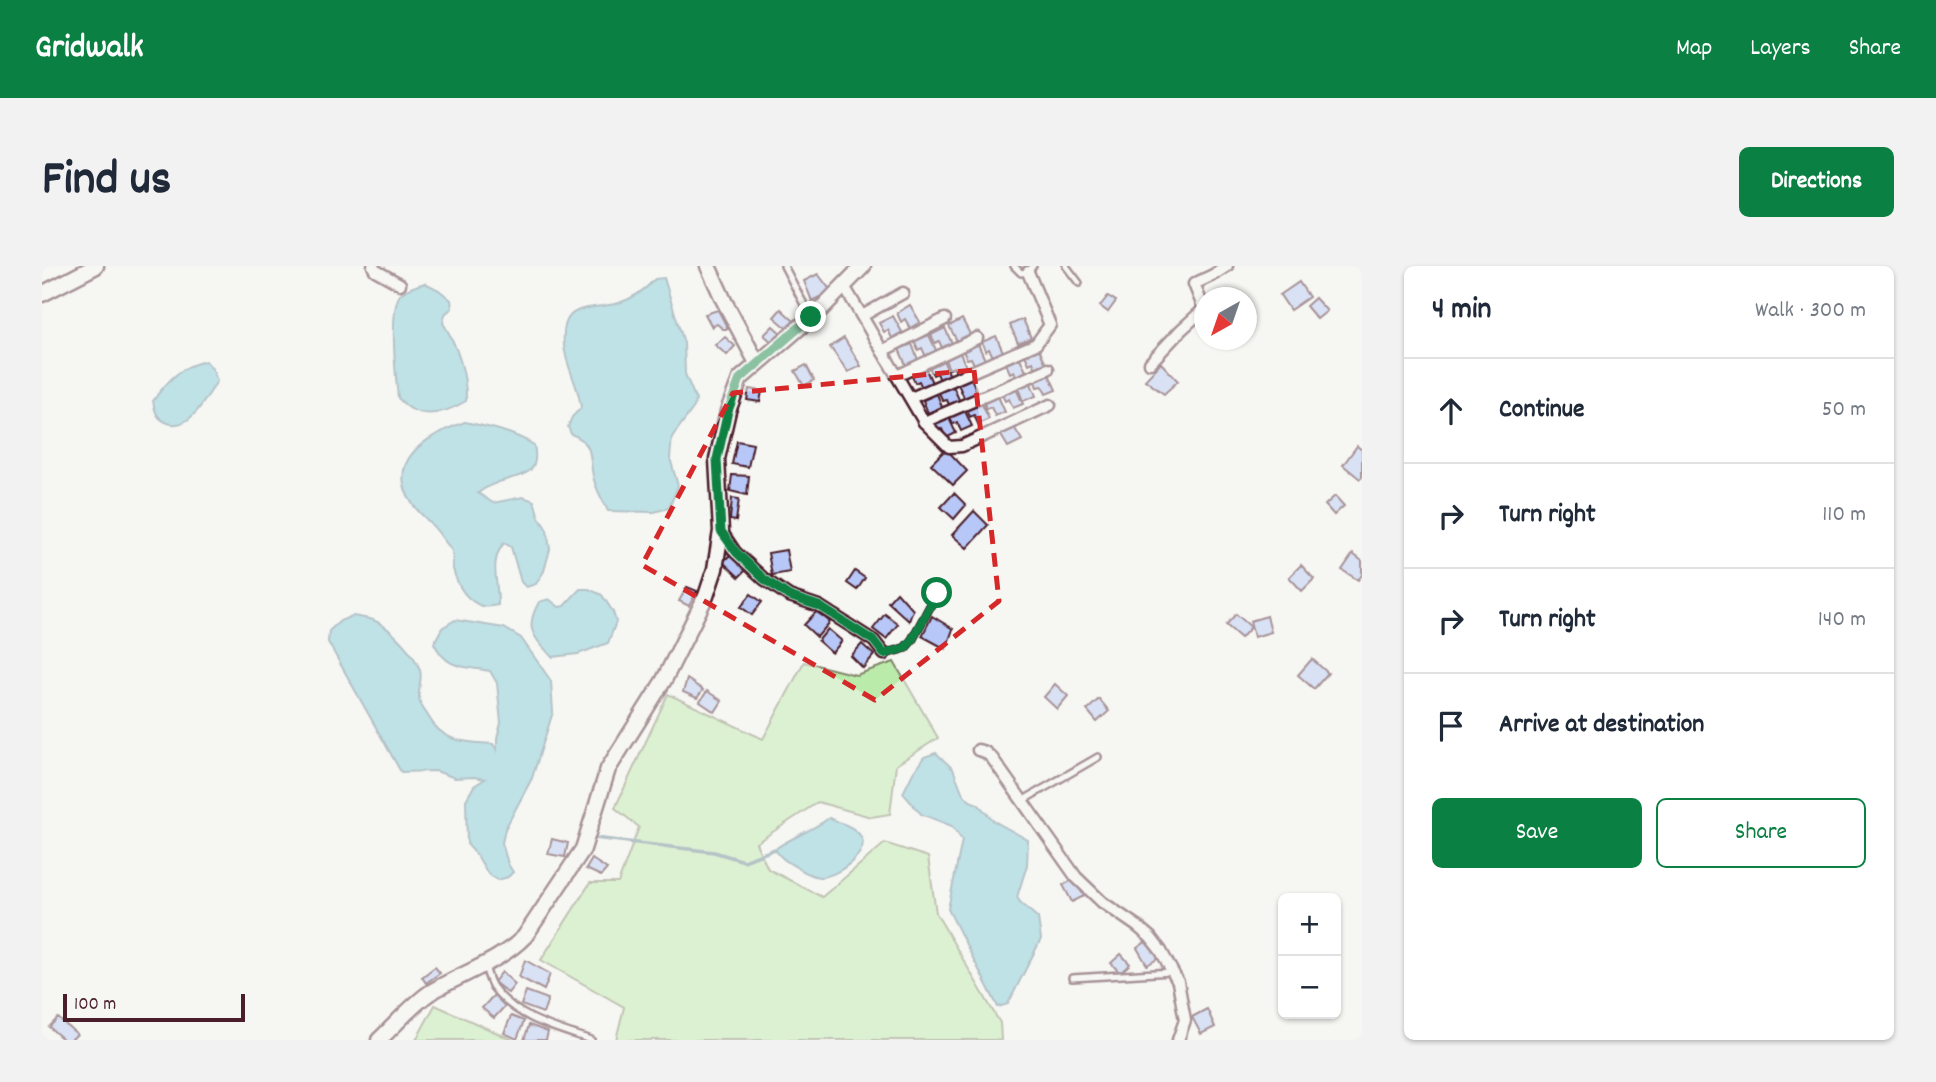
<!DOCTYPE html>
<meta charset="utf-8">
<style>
:root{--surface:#fff;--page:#f2f2f3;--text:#1f2937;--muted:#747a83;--line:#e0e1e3;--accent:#0b8043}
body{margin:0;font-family:Dekko,sans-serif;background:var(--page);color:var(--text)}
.controls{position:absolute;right:21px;bottom:21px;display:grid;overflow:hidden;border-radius:10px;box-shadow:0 2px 5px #0004}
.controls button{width:63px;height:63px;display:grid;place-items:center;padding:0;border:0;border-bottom:2px solid var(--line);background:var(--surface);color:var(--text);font:35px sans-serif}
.compass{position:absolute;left:1152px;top:21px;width:63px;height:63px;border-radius:50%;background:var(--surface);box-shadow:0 2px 5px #0004;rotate:220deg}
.scale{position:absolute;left:21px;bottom:18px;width:182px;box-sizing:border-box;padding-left:7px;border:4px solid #4a1f2b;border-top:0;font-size:19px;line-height:24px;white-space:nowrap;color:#4a1f2b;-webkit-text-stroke:5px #f6f6f2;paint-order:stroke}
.stop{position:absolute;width:21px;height:21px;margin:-16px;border:5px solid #0b8043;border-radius:50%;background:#fff}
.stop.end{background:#0b8043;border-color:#fff;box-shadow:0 2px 7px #0008}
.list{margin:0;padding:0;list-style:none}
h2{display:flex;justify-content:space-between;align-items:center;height:91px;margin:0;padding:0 28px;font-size:30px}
h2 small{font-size:23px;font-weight:400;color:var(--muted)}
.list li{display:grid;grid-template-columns:46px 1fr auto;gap:21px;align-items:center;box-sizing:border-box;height:105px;padding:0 28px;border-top:2px solid var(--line)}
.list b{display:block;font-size:26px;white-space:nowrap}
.list em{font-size:23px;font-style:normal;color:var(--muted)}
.actions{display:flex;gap:14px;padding:21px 28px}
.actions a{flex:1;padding:16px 0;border:2px solid var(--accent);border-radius:10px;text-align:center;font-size:24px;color:var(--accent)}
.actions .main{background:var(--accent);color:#fff}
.icon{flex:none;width:38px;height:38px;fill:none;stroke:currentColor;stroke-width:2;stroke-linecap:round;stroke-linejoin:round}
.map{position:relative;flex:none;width:1320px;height:774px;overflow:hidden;border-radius:10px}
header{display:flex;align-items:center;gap:42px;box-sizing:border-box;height:98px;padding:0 35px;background:var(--accent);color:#fff}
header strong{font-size:33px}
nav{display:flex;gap:38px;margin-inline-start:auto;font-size:24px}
.intro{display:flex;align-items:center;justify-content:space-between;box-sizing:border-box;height:168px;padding:0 42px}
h1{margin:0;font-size:49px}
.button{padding:18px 32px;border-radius:10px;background:var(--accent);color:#fff;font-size:24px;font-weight:700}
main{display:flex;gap:42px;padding:0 42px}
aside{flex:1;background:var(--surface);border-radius:10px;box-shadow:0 2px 5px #0004}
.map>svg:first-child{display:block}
.green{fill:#bbebaa;stroke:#82856a;stroke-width:2}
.water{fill:#7bc9d8;stroke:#678593;stroke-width:2}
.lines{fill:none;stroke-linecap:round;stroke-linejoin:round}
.stream{stroke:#678593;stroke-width:3.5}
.building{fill:#b7c8f8;stroke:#4a1f2b;stroke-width:2}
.lane-casing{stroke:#4a1f2b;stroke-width:10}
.street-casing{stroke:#4a1f2b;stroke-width:15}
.secondary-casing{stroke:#4a1f2b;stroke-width:19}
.lane{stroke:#f6f6f2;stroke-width:5}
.street{stroke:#f6f6f2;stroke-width:10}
.secondary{stroke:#f6f6f2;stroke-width:14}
.route{stroke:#0b8043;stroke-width:9}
.marked{fill:none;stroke:#d62828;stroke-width:5;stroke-dasharray:14 9;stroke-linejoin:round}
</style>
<header>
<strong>Gridwalk</strong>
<nav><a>Map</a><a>Layers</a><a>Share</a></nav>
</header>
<div class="intro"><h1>Find us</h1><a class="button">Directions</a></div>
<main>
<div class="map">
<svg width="1320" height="774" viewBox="0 0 1320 774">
<rect width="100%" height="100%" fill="#f6f6f2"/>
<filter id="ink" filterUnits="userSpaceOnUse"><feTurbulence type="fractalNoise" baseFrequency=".0143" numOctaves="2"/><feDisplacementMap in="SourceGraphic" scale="14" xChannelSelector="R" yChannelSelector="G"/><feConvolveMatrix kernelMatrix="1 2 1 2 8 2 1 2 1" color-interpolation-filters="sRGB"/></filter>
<g filter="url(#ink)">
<!-- green -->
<g class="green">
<path d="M762 396 814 409 852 396 896 472 854 499 848 548 829 551 776 536 714 577 726 603 780 631 843 577 886 591 894 647 958 757 959 774H574L582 741 499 694 548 617H576L597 561 573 542 626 428 721 473Z"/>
<path d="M393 739 471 774H374Z"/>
</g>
<!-- water -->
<g class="water">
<path d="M622 12 642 77 643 108 654 134 652 141 630 171 628 192 636 220 627 242 612 246 566 245C561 235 555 225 552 214 546 193 554 177 529 168L526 161 530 151 539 142C537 119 524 102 522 79 518 34 548 45 577 37 592 32 603 24 613 13Z"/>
<path d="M383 17 397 24 409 34 410 42 403 48 401 57C415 79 425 109 424 135 409 144 387 153 369 143 365 141 360 136 356 132 354 113 347 43 358 29 363 22 375 20 383 17Z"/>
<path d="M164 95 171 104 175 115C165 130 149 165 126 157 115 153 113 146 111 135 125 115 140 99 164 95Z"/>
<path d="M423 156C447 161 471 166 492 179 497 204 488 207 467 213 455 216 445 220 436 227L451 237 481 231 492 235 497 251 505 264 508 283 502 305 494 318 484 321 479 316 469 281 462 277C446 296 457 318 456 339 451 340 445 341 440 340 423 334 415 318 411 303 410 297 412 291 410 286 409 282 404 277 401 273 393 260 381 251 372 240 340 195 386 169 423 156Z"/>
<path d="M538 323H547L560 329 571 346 574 356 566 377 536 388 510 391C491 370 482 363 497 336L507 333 517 341 522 340Z"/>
<path d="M310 350C317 351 325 352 331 354 347 360 373 388 378 404 381 415 374 424 378 436 379 440 383 445 386 450 401 477 422 476 451 478L455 484V472L459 457 455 417 448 405C422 400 405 404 392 377L400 362 413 354 462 362 479 372 509 415 511 446 490 512 463 563 460 577 466 598 471 606 466 611 456 614 446 608 435 589 425 578 424 534 432 520 443 513 432 511 413 512 394 505 359 506 286 376 287 365 298 355Z"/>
<path d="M894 487 911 503 921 528 928 535 936 538 952 555 986 574 985 599 975 631 978 636 996 652 999 673 966 738 956 741 906 643 920 574 910 560 879 548 861 527 871 507 882 491Z"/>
<path d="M787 552C798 557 813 560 819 571 829 587 793 612 778 611 770 611 761 605 754 601 746 596 738 592 733 583 750 571 771 564 787 552Z"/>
</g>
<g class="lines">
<!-- stream -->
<path class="stream" d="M552 572 672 586 702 595 733 583"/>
</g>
<!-- building -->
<g class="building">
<path d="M776 8 789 25 770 35 762 15Z"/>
<path d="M1257 16 1267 31 1248 44 1238 29Z"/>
<path d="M1066 30 1074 35 1066 46 1058 40Z"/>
<path d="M1273 32 1285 45 1275 53 1264 40Z"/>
<path d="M868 39 878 56 868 62 863 53 859 56 855 47Z"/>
<path d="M739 43 753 56 746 63 732 51Z"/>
<path d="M676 44 686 63H681L675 58 670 61 663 48Z"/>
<path d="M851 50 860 66 850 72 846 64 842 66 837 57Z"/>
<path d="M920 53 929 70 916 77 907 60Z"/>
<path d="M981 53 989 72 976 77 968 59Z"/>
<path d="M731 60 741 69 732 78 722 69Z"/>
<path d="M903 62 911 80 901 84 897 75 893 77 889 69Z"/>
<path d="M887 69 895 86 884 91 880 82 876 84 872 75Z"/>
<path d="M954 70 962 88 952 92 947 83 944 85 940 76Z"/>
<path d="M683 71 693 80 685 89 673 79Z"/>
<path d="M802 72 819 100 806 106 788 81Z"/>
<path d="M870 78 876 94 864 99 857 83Z"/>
<path d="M936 78 944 96 933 100 929 92 925 93 921 85Z"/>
<path d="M997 83 1005 100 995 105 991 96 987 98 983 89Z"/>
<path d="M918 87 926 105 915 110 912 101 907 103 903 94Z"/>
<path d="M978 92 986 110 976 114 972 105 968 107 964 98Z"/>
<path d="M901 94 909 112 899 117 895 107 891 109 887 101Z"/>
<path d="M1119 97 1136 115 1122 128 1103 114Z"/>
<path d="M764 99 772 114 762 120 753 105Z"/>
<path d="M883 101 891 119 881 124 877 115 873 117 869 108Z"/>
<path d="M1006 106 1014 124 1004 128 1000 120 995 121 992 113Z"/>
<path d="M929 112 937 130 924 136 916 118Z"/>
<path d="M988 115 994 130 981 135 975 119Z"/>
<path d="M911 120 919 138 909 143 905 134 901 135 897 127Z"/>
<path d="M973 120 981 138 971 142 967 133 963 135 959 127Z"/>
<path d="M707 123 720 125 718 136 705 134Z"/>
<path d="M895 128 900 141 886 147 881 134Z"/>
<path d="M955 128 963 146 953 150 949 141 944 143 941 134Z"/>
<path d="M939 136 947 153 936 158 932 149 928 151 924 142Z"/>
<path d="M922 143 930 160 919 165 915 156 911 158 907 149Z"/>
<path d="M906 150 914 167 904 172 900 163 895 165 892 156Z"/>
<path d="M970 158 980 174 966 181 957 166Z"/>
<path d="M695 175 711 178 706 201 690 198Z"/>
<path d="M1315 180 1320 184V211L1318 213 1301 199Z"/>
<path d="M904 183 925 205 911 219 889 198Z"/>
<path d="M690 209 707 210 705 229 688 225Z"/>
<path d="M912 227 924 239 912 253 899 241Z"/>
<path d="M1293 230 1302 240 1292 249 1283 239Z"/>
<path d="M690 232 697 233 694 255 688 254Z"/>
<path d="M932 245 946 259 925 282 910 269Z"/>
<path d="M744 284 748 306 730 309 726 287Z"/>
<path d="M1311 288 1320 295V309L1316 314 1300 304Z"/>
<path d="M688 289 704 304 697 311 681 296Z"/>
<path d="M1259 299 1272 313 1260 325 1247 311Z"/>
<path d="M813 305 823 312 815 324 805 317Z"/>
<path d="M645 321 655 325 647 340 637 335Z"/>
<path d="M855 326 871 344 867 355 846 336Z"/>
<path d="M709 328 720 336 710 349 699 341Z"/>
<path d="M775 345 788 356 775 371 762 359Z"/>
<path d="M843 348 856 358 844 373 831 363Z"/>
<path d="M1194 348 1209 361 1199 372 1184 359Z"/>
<path d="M890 350 911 363 904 383 880 370Z"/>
<path d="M1225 350 1229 366 1212 371 1208 355Z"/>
<path d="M786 363 800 375 790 387 776 375Z"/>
<path d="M820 378 832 389 821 402 809 390Z"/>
<path d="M1270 393 1286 407 1272 423 1256 409Z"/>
<path d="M645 413 661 424 655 432 641 426Z"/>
<path d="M1013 418 1026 430 1015 443 1002 431Z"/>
<path d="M665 425 680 435 673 446 658 436Z"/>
<path d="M1057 433 1067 445 1055 456 1045 444Z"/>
<path d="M510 573 526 577 523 591 506 588Z"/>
<path d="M550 593 565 603 559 610 544 603Z"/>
<path d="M1032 613 1042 630 1030 636 1021 619Z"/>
<path d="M1108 673 1119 691 1105 699 1095 682Z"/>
<path d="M1079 688 1088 698 1078 707 1069 697Z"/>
<path d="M483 694 508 708 502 724 477 711Z"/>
<path d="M393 701 398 707 384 717 380 711Z"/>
<path d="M460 706 473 718 466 727 452 716Z"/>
<path d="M484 725 506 733 501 747 479 739Z"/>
<path d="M452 729 463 740 452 752 440 742Z"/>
<path d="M1165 743 1173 761 1159 768 1150 751Z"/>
<path d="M469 750 482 755 475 773 462 767Z"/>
<path d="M16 752 35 768 29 774H22L7 761Z"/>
<path d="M487 759 506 766 504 774H482Z"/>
</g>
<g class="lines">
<!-- lane casing -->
<g class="lane-casing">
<g id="lane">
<path d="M742 0 768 50"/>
<path d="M972 0 979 7 986 6 991 0"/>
<path d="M1024 0 1037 17"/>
<path d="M842 388 863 382 870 374 895 327"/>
<path d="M980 535 1056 491"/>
<path d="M443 700C445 707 447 715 451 721 474 753 514 762 549 774"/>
<path d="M1030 712 1130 706"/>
</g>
</g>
<!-- street casing -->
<g class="street-casing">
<g id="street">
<path d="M331 0 333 4 358 18"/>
<path d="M802 20 882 156 907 181 920 180 1008 139"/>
<path d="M820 50 861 27"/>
<path d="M840 85 903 53"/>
<path d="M1108 97 1139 64 1162 43 1152 18 1171 9 1185 0"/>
<path d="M855 110 935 72"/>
<path d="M869 132 994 78 1008 59 986 6"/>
<path d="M882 156 1006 103"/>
<path d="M679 265 693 286 722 313 747 330 777 340 832 375 842 388"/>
<path d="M936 484 943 486 950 492 1034 611 1060 636 1095 660 1108 671 1119 685 1136 716 1143 754 1136 774"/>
</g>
</g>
<!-- secondary casing -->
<g class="secondary-casing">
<g id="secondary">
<path d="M666 0 682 35 715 97"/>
<path d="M0 28 54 0"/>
<path d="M337 774C352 760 373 736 389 726 420 707 458 696 483 670L541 583 566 503 622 414 664 330 673 303 679 265 675 193 686 145 698 113 780 42 821 0"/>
</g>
</g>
<!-- lane -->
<use href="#lane" class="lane"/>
<!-- street -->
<use href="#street" class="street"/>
<!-- secondary -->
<use href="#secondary" class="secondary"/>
</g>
</g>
<g class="lines" filter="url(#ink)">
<!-- route -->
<path class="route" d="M769 51 698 113 686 145 675 193 679 265 694 286 722 313 747 330 777 340 832 375 842 388 863 382 870 374 895 327"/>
</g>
<!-- marked area -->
<path d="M0 0H1320V774H0ZM932 104 957 335 833 434 600 299 691 127Z" fill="#f6f6f2" fill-opacity=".55" fill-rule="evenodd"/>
<path class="marked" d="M932 104 957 335 833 434 600 299 691 127Z"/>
</svg>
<div class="controls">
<button>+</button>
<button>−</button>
</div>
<svg class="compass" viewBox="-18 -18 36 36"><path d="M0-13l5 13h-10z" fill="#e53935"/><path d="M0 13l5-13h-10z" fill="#747a83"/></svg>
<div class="scale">100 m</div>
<div class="stop" style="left:895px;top:327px"></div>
<div class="stop end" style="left:769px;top:51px"></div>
</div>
<aside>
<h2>4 min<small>Walk · 300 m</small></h2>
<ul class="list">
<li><svg class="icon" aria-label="ahead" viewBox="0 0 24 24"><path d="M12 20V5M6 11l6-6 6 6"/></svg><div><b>Continue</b></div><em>50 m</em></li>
<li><svg class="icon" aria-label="right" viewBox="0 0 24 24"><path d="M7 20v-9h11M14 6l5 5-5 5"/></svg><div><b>Turn right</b></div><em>110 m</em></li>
<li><svg class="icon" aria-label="right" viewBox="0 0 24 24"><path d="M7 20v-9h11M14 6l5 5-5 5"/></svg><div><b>Turn right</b></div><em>140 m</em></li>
<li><svg class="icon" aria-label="arrive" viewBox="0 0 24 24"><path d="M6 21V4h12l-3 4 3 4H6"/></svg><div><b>Arrive at destination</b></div></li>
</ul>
<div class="actions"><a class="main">Save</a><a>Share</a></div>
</aside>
</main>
